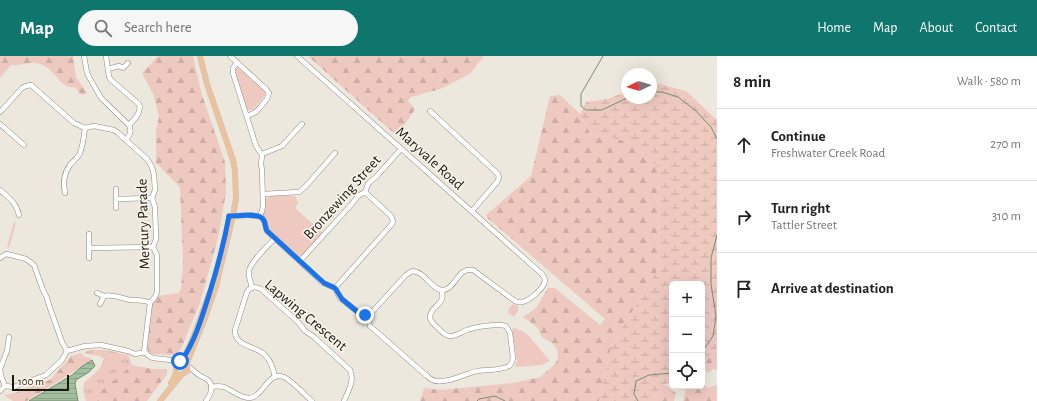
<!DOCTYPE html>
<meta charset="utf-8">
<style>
:root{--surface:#fff;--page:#f6f6f6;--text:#222;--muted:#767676;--line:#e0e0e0;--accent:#0f766e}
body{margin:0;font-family:"Alegreya Sans",sans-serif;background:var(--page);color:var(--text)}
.controls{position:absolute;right:12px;bottom:12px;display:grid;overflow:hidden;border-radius:6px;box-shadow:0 4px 16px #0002}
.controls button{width:36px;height:36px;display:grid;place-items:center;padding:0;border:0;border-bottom:1px solid var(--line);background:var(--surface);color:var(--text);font:20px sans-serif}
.compass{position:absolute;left:621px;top:12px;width:36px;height:36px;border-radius:50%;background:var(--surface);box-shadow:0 4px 16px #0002;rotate:266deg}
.scale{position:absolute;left:12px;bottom:10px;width:57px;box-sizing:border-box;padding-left:4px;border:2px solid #191814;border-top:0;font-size:11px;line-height:14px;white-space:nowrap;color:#191814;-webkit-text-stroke:3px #faf5ea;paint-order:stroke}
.stop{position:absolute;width:12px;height:12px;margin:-9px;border:3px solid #1a73e8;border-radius:50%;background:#fff}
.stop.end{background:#1a73e8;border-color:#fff;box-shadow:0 1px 4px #0008}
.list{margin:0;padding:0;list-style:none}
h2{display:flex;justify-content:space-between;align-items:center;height:52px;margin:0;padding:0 16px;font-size:17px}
h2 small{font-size:13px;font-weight:400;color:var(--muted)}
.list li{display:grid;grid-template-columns:26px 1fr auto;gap:12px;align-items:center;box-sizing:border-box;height:72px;padding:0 16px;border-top:1px solid var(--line)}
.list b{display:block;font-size:15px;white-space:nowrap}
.list p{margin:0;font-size:13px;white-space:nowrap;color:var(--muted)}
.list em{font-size:13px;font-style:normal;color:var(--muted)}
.icon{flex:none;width:22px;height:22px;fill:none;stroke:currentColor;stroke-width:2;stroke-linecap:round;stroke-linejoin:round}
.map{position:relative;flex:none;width:717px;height:345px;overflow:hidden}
header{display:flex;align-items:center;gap:24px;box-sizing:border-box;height:56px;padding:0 20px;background:var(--accent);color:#fff}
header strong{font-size:19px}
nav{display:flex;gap:22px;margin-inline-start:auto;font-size:14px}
.search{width:280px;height:36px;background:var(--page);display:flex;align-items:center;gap:10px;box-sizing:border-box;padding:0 14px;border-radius:22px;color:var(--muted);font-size:15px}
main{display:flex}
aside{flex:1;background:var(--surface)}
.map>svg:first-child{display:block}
.grass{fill:url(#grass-tufts)}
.forest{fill:url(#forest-firs)}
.wetland{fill:url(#wetland-marsh)}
.green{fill:#eec9c0}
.water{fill:url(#water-rules);stroke:#798d74}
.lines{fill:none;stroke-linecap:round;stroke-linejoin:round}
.stream{stroke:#798d74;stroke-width:1}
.minor-casing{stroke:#8d897f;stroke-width:5.5}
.major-casing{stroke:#c8c8c7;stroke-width:6}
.minor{stroke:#fff;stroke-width:4.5}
.major{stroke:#eac2a0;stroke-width:5.5}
.route{stroke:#1a73e8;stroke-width:5}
.labels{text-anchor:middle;stroke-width:3;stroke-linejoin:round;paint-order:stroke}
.street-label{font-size:15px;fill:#191814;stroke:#faf5ea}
</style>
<header>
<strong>Map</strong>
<div class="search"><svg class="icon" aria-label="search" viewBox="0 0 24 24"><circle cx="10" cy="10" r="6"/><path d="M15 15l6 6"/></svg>Search here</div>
<nav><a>Home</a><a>Map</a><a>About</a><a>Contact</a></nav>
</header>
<main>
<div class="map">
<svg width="717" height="345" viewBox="0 0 717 345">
<defs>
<pattern id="grass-tufts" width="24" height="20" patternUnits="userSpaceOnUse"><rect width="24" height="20" fill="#eec9c0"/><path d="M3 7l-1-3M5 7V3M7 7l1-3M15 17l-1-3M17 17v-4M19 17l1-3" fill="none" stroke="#ccaca4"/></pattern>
<pattern id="forest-firs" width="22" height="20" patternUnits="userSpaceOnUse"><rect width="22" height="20" fill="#eec9c0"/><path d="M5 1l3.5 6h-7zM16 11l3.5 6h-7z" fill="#ccaca4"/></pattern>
<pattern id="wetland-marsh" width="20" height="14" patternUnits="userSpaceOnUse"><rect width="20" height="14" fill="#eec9c0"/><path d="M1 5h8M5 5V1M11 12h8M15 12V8" fill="none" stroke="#ccaca4"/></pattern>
<pattern id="water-rules" width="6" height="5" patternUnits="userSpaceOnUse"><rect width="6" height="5" fill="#a2bf9d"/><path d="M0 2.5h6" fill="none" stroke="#8ba386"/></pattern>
</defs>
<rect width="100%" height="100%" fill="#ede8dd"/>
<!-- grass -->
<g class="grass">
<path d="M14 166 16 167 9 192 7 191Z"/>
<path d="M513 248 518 250V255L514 261 508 257 509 252Z"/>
<path d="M92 294H106L128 299 132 309 95 340 100 345H86L83 335 84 327C91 320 102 313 104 303 97 297 89 301 84 296Z"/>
</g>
<!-- forest -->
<g class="forest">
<path d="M0 0H73L76 21 87 37 84 39 80 38 76 32C73 31 69 31 66 30 57 24 51 11 40 8 30 5 21 10 11 9L0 22Z"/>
<path d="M158 0H193L202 39 225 106 226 137 218 182 200 247 181 293 175 299 152 298 148 294 146 288 152 248 158 240 179 237 181 233 183 207 180 131 156 107V75L159 61 154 40 142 17Z"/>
<path d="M308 0H484L470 18 440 33 411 41 408 45 415 53 397 80Z"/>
<path d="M560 39 580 58 590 77 630 86 658 111 659 212 612 288 599 345H420L424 332 441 334 513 327 540 321 554 309 558 303 557 293 552 287 542 281 537 271 523 261 536 252 548 232H555L600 269 605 263 485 160 531 120 550 40Z"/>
<path d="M717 291V314L713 313 708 317 702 311Z"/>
<path d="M81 297 85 301 91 302V304L71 317 27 345H13L4 339 15 337 24 333 50 324 71 300Z"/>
<path d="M132 309 153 313H167V318L147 345H100L95 340Z"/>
<path d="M702 323 707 332 717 329V345H683L686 335 680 330H702Z"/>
<path d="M662 329H666L676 337 674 345H654V341Z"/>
</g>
<!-- wetland -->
<path class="wetland" d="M651 26 686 35 717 64V291L702 311V228H672V326L662 329 654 341V345H599L612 288 659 212 658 111 630 86 590 77 580 58 586 46 608 43 627 35V42H651Z"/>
<!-- green -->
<g class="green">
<path d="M237 10 264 34 265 39 253 54H247L233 11Z"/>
<path d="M272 140H295L298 147 295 152 323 177 302 199 299 200 266 172 262 160 264 154 265 143Z"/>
<path d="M512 271 522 275 529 280 550 305 542 309 517 311 515 310 517 305Z"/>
</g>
<!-- water -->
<path class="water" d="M92 304 95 310 89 316 76 324 75 328 78 345H29L72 319 81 311Z"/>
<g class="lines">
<!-- stream -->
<g class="stream">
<path d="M603 0 581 38V50L586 54H602L627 42"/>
<path d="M651 36H662L678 41 695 54 711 71 717 83"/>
<path d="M702 296 713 280 716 260 711 228V202L717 179"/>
<path d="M477 345 479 343 495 340 505 345"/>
<path d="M638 345 634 338 636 325 649 319 672 317"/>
</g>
<!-- minor casing -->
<g class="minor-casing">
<g id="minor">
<path d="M84 0 87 17 89 21 101 42 129 69C132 75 130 79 126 84"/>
<path d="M106 0 109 21 111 24 139 48C142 56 135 63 129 69"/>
<path d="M230 0 266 33 269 37 267 43 256 56 247 60"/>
<path d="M237 6 233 12V17L256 90 262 99 261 108 262 114 263 150 262 155 260 160"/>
<path d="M108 13 119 10 123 12 128 7"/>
<path d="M430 55 498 118 499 122 497 126 472 155"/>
<path d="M0 56 3 53 22 32 26 30 31 29 74 67 85 72 94 70 114 74 118 77 147 103 152 111 154 119 155 134 152 142 155 151 156 183 153 191 157 199V236L155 241 150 247 144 296"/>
<path d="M0 68 24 89"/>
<path d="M262 98 282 90 302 68"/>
<path d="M116 133V152"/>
<path d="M0 134C9 142 16 146 19 159"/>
<path d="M65 137C63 128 64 117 70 109 73 105 78 102 80 97 83 89 84 80 85 72"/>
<path d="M263 138 299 136 306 130 335 97"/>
<path d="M116 143 152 142"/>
<path d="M229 160C237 160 259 157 263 163 266 167 265 172 267 175L323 227 335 232 340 242 358 256 365 259 369 258 372 256 406 219 412 215C425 215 432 235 443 234 456 233 457 211 473 214L515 245C518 246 518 247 521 246 528 246 545 232 545 224 545 222 543 220 542 218L297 0"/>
<path d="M89 178V202"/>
<path d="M89 192 153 191"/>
<path d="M0 202 6 198 11 199 26 203 34 209 43 234 47 242 49 249 62 286 67 295"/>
<path d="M300 205 351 149 358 140 365 136 368 128 370 126 376 121 401 93"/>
<path d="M252 232C251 226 248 221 249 215 251 205 268 190 275 182"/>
<path d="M335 232 392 168 393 165 391 160 365 136"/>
<path d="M97 237 104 240 100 248"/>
<path d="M104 240C113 238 121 242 130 244 137 245 143 243 150 247"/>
<path d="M367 259 370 270 427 320C431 324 436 326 441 325 454 325 466 317 478 315 486 314 503 314 509 310 512 308 512 305 513 302L510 277 506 270C498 267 475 271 467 274 461 276 455 281 449 280 444 279 440 274 437 271 434 268 430 266 430 261 430 253 439 250 442 243 443 241 442 237 442 234"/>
<path d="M189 311C193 313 195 317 199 319 202 321 205 322 208 324 215 331 210 339 206 345"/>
<path d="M275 321C273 313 271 304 264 298 255 290 234 290 235 274L247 236C250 231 255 230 261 233L298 266 305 275 314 281 350 314C355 325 348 335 344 345"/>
<path d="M5 330 1 320 0 313 7 295 9 281"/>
<path d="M211 331C216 330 220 330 224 331 232 334 240 342 249 342 263 342 268 314 284 321 291 324 305 339 312 345"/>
<path d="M0 335 5 330 14 331 21 328 46 319 62 304 67 295 85 290 101 289 128 295 135 298 145 296 149 300 153 302 179 305"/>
</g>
</g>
<!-- major casing -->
<g class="major-casing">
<g id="major">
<path d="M171 327 175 320 176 315V308L179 305 182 304 185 300 194 280 209 238"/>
<path d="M160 345 182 318 186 316 188 313 187 307 205 262 216 230 233 160 236 142 235 115 233 104 207 28 200 0"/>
</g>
</g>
<!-- minor -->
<use href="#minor" class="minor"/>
<!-- major -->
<use href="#major" class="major"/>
</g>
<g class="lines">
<!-- route -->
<path class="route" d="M180 305 182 304C195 285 202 261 209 239 217 213 224 187 229 160 237 160 259 157 263 163 266 167 265 172 267 175L324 227 335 232 342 243 360 258 365 259"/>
</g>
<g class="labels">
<!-- street labels -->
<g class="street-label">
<text transform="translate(430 102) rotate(42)" y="5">Maryvale Road</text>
<text transform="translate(342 141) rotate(-48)" y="5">Bronzewing Street</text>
<text transform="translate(143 168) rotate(-92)" y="5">Mercury Parade</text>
<text transform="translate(306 259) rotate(40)" y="5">Lapwing Crescent</text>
</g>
</g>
</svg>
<div class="controls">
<button>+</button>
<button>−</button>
<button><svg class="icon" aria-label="locate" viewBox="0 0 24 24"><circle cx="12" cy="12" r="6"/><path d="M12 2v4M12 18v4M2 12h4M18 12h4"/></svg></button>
</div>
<svg class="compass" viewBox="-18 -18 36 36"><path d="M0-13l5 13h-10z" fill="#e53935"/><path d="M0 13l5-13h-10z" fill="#767676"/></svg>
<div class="scale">100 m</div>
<div class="stop" style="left:180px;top:305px"></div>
<div class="stop end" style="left:365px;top:259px"></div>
</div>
<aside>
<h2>8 min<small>Walk · 580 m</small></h2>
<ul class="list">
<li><svg class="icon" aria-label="ahead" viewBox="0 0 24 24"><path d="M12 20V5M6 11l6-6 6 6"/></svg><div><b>Continue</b><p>Freshwater Creek Road</p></div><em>270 m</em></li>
<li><svg class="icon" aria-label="right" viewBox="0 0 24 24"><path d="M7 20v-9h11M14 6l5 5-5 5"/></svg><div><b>Turn right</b><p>Tattler Street</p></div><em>310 m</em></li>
<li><svg class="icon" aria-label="arrive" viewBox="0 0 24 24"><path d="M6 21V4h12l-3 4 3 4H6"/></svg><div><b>Arrive at destination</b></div></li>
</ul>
</aside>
</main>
